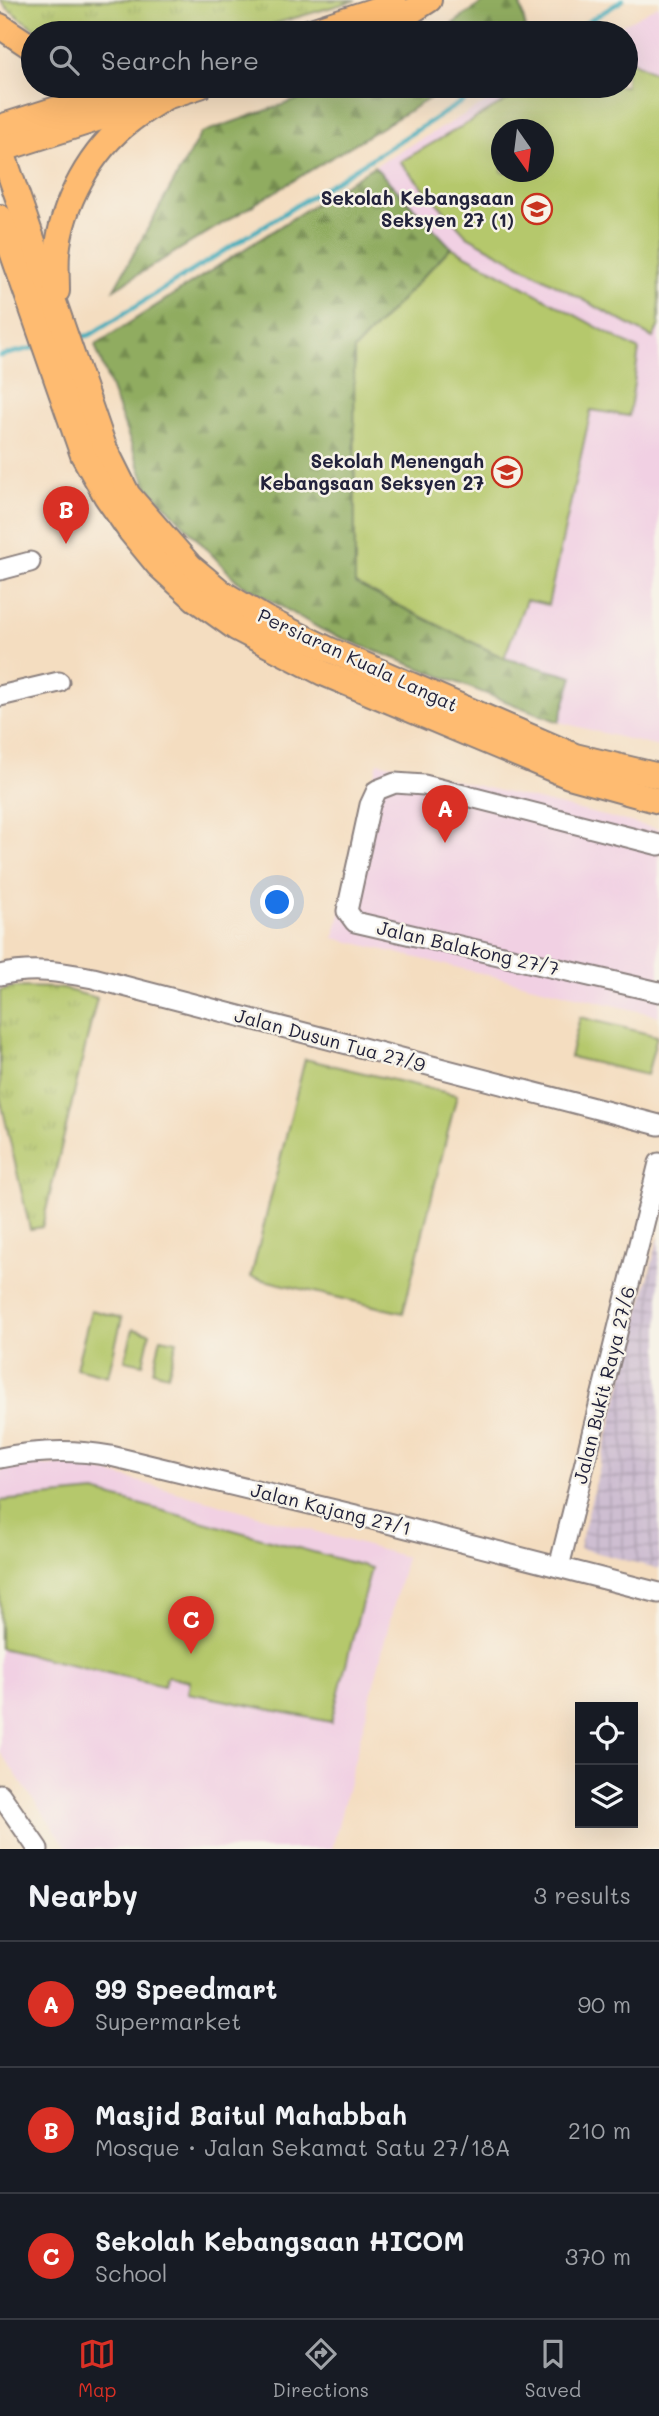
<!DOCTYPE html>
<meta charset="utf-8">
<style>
:root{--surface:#171b24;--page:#242831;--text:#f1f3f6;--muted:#9ea1a6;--line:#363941;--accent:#d93025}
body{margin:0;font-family:Mali,sans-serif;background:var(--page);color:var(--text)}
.controls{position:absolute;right:21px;bottom:21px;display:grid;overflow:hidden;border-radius:0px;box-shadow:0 7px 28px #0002}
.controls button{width:63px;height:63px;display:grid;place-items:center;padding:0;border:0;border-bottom:2px solid var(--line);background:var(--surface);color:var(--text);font:35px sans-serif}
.compass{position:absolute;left:491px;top:119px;width:63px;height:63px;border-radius:50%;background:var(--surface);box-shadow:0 7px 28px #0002;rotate:166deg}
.you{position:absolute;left:278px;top:903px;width:24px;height:24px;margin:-18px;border:5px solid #fff;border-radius:50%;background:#1a73e8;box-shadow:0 0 0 10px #1a73e833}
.badge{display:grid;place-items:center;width:46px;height:46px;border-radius:50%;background:var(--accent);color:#fff;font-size:23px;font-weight:700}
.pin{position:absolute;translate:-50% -58px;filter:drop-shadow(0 2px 4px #0008)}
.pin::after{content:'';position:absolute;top:37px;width:24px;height:21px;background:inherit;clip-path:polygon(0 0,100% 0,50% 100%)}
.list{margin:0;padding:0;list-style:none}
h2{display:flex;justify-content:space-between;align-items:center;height:91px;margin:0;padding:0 28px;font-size:30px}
h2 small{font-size:23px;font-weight:400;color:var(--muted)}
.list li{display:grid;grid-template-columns:46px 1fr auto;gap:21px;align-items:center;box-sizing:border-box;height:126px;padding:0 28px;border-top:2px solid var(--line)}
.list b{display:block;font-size:26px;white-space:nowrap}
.list p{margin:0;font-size:23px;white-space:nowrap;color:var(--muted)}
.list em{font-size:23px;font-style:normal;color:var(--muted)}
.icon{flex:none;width:38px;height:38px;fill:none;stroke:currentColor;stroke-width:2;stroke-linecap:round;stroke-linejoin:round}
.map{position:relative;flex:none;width:659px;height:1849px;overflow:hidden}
.search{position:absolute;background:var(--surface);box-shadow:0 7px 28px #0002;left:21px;right:21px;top:21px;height:77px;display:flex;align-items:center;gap:18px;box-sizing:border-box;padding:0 24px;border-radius:38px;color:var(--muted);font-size:26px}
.sheet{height:469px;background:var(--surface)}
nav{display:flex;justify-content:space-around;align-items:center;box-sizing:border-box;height:98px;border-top:2px solid var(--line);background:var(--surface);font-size:19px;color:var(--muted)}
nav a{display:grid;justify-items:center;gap:4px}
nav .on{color:var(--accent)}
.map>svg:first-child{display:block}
.built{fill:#f1d0e3;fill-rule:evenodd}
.industrial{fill:url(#industrial-grid)}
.green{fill:#b5c86c;stroke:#6c7554;stroke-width:2;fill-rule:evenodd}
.forest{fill:url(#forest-firs);stroke:#59674e;stroke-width:2}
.park{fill:url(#park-tufts);stroke:#6c7554;stroke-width:2}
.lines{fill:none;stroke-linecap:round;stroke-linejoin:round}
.stream{stroke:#3dabba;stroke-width:4.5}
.minor-casing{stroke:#8b807e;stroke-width:23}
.major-casing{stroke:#8b807e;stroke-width:28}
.minor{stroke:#fff;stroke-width:19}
.major{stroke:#febb71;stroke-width:24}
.labels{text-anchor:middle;stroke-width:5;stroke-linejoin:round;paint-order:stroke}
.poi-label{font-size:19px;font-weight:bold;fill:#22223b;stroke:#f7f3e8;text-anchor:end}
.street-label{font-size:19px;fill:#22223b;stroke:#f7f3e8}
</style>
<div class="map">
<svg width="659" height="1849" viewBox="0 0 659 1849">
<defs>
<pattern id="industrial-grid" width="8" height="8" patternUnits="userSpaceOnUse" patternTransform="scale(1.75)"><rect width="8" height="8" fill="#cebed1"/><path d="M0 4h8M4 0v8" fill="none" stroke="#b1a3b4"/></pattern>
<pattern id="forest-firs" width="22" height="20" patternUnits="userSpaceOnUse" patternTransform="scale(1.75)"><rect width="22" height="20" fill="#90ac60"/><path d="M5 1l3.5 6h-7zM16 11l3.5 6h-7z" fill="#758c50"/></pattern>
<pattern id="park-tufts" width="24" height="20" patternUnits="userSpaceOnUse" patternTransform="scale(1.75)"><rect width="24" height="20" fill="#b5c86c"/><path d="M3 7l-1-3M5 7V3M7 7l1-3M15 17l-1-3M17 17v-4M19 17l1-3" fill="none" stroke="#9bac5e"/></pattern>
</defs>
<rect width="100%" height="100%" fill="#f7f3e8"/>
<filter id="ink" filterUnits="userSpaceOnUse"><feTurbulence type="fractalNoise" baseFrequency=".0143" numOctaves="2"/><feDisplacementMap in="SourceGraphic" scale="14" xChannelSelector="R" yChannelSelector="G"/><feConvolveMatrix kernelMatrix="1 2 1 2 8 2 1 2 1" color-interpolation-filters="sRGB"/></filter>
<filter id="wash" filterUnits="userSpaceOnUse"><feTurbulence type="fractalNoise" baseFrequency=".00686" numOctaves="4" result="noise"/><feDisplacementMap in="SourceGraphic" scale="28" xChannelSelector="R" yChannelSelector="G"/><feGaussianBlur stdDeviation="1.57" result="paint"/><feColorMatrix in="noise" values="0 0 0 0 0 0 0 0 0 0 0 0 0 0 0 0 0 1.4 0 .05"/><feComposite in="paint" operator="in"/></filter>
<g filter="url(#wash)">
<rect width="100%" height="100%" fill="#f4ddc0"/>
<!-- built -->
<g class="built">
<path d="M659 5V747L559 722 573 677 504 658 451 247 374 166 515 86H626V33H607ZM502 130H544V172H502Z"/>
<path d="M378 762 659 829V1016L334 938Z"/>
<path d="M77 1464 406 1557 332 1849H68L0 1752V1471L19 1466Z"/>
</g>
<!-- industrial -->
<path class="industrial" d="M659 1236V1569L579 1548Z"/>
<!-- green -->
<g class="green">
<path d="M626 58 659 75V325L653 338 467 236 400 162 532 86H626ZM502 130H544V172H502Z"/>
<path d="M451 247 639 350 629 416 591 410 548 605 526 600 504 658 355 584 354 350Z"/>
<path d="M580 1017 657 1036 647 1075 570 1057Z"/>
<path d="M305 1059 457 1095 403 1313 251 1277Z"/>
<path d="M91 1310 122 1318 108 1376 76 1368Z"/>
<path d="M133 1329 150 1333 143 1364 125 1360Z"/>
<path d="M161 1338 177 1341 168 1375 153 1371Z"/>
<path d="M95 1492 371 1568 331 1722 188 1693 190 1681 167 1676 164 1686 0 1648V1501Z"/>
</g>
<!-- forest -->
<g class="forest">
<path d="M486 0H519L527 33H440Z"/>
<path d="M337 86H450L114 289 201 133Z"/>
<path d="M374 166 451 247 354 350 355 584 504 658 573 677 559 722 324 631 237 581 146 485 95 345Z"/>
</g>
<!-- park -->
<g class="park">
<path d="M0 0H356L243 33H40L7 8Z"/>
<path d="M14 987 60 988 97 998 42 1227 30 1229 0 1097V990Z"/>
</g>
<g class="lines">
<!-- stream -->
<g class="stream">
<path d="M570 33 623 0"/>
<path d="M76 338 90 335 487 86"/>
<path d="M0 356 37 347"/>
</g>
</g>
</g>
<g filter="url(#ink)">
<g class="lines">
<!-- minor casing -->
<g class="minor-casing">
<g id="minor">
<path d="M0 570 30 562"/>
<path d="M0 696 59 682"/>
<path d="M659 845 424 785 395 783 377 790 370 805 347 911 355 922 659 992"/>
<path d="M0 975C32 967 61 972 93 978L659 1125"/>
<path d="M0 1458C38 1450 73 1449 111 1456L372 1519 659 1593"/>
<path d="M559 1567 659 1163"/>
<path d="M0 1794 38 1849"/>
</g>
</g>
<!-- major casing -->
<g class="major-casing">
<g id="major">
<path d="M0 26 33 48"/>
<path d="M305 33 378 9 394 0"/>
<path d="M366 33 390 25 429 0"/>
<path d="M0 127 129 86"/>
<path d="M0 146 104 447 128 495 190 566 221 592 264 618 330 650 575 756 659 776"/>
<path d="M0 150 200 86"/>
<path d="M0 217 83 455 106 496 131 532 158 565 194 598 236 628 323 673 569 776 659 801"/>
<path d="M57 291C57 279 56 266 57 253 62 203 91 150 131 120 142 111 155 104 167 96"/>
</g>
</g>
<!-- minor -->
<use href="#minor" class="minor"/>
<!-- major -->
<use href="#major" class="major"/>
</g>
</g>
<!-- icons -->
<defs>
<g id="school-ring" transform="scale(1.575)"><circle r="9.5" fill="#f7f3e8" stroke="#c8321e" stroke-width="1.5"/><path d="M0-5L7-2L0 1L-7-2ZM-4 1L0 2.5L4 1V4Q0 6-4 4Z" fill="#c8321e"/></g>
</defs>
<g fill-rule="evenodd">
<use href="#school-ring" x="537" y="209"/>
<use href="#school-ring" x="507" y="472"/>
</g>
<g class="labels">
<!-- poi labels -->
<g class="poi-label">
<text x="514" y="205">Sekolah Kebangsaan<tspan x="514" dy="22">Seksyen 27 (1)</tspan></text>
<text x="484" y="468">Sekolah Menengah<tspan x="484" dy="22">Kebangsaan Seksyen 27</tspan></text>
</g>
<!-- street labels -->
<g class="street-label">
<text transform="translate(358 660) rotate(25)" y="7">Persiaran Kuala Langat</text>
<text transform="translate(468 948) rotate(13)" y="7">Jalan Balakong 27/7</text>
<text transform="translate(330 1040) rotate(15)" y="7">Jalan Dusun Tua 27/9</text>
<text transform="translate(604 1385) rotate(-76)" y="7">Jalan Bukit Raya 27/6</text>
<text transform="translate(331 1509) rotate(14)" y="7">Jalan Kajang 27/1</text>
</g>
</g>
</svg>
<div class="controls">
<button><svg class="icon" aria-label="locate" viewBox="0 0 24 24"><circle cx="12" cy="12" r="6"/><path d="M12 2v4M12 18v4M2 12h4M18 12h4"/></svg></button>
<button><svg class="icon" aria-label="layers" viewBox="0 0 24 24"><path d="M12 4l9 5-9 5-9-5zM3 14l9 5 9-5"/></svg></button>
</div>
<svg class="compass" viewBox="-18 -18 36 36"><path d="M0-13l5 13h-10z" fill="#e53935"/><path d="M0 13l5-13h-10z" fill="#9ea1a6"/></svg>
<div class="you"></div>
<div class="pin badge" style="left:445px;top:843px">A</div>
<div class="pin badge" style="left:66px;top:544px">B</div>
<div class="pin badge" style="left:191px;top:1654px">C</div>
<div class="search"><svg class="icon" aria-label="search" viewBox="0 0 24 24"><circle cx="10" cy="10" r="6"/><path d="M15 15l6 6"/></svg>Search here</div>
</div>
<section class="sheet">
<h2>Nearby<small>3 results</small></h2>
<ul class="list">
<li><span class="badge">A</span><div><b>99 Speedmart</b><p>Supermarket</p></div><em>90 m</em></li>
<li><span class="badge">B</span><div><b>Masjid Baitul Mahabbah</b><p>Mosque · Jalan Sekamat Satu 27/18A</p></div><em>210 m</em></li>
<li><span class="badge">C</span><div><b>Sekolah Kebangsaan HICOM</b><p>School</p></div><em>370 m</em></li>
</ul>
</section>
<nav>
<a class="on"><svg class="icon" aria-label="map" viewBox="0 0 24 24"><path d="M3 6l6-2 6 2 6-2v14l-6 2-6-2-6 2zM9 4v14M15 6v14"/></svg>Map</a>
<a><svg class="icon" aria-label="directions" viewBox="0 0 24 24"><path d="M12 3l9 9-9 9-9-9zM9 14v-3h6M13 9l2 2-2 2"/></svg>Directions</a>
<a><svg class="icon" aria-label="saved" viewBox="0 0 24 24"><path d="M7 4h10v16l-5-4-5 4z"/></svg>Saved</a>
</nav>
